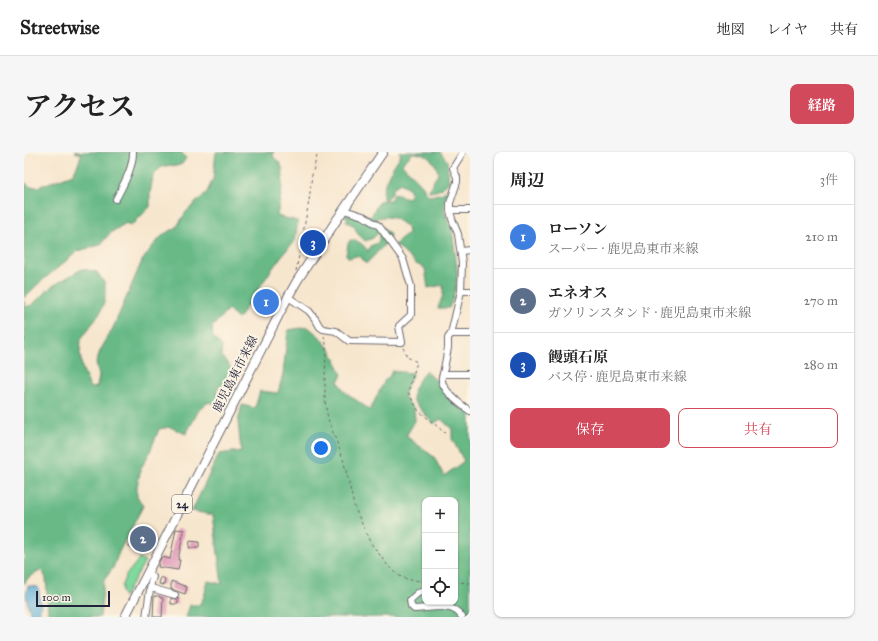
<!DOCTYPE html>
<html lang="ja">
<meta charset="utf-8">
<style>
:root{--surface:#fff;--page:#f6f6f6;--text:#222;--muted:#767676;--line:#e0e0e0;--accent:#d1495b}
body{margin:0;font-family:"IM FELL Great Primer","Noto Serif JP",serif;background:var(--page);color:var(--text)}
.controls{position:absolute;right:12px;bottom:12px;display:grid;overflow:hidden;border-radius:8px;box-shadow:0 1px 3px #0004}
.controls button{width:36px;height:36px;display:grid;place-items:center;padding:0;border:0;border-bottom:1px solid var(--line);background:var(--surface);color:var(--text);font:20px sans-serif}
.scale{position:absolute;left:12px;bottom:10px;width:74px;box-sizing:border-box;padding-left:4px;border:2px solid #22223b;border-top:0;font-size:11px;line-height:14px;white-space:nowrap;color:#22223b;-webkit-text-stroke:3px #fcf5e5;paint-order:stroke}
.you{position:absolute;left:297px;top:296px;width:14px;height:14px;margin:-10px;border:3px solid #fff;border-radius:50%;background:#1a73e8;box-shadow:0 0 0 6px #1a73e833}
.badge{display:grid;place-items:center;width:26px;height:26px;border-radius:50%;background:var(--accent);color:#fff;font-size:13px;font-weight:700}
.pin{position:absolute;translate:-50% -50%;border:2px solid #fff;box-shadow:0 1px 4px #0006}
.list{margin:0;padding:0;list-style:none}
h2{display:flex;justify-content:space-between;align-items:center;height:52px;margin:0;padding:0 16px;font-size:17px}
h2 small{font-size:13px;font-weight:400;color:var(--muted)}
.list li{display:grid;grid-template-columns:26px 1fr auto;gap:12px;align-items:center;box-sizing:border-box;height:64px;padding:0 16px;border-top:1px solid var(--line)}
.list b{display:block;font-size:15px;white-space:nowrap}
.list p{margin:0;font-size:13px;white-space:nowrap;color:var(--muted)}
.list em{font-size:13px;font-style:normal;color:var(--muted)}
.actions{display:flex;gap:8px;padding:12px 16px}
.actions a{flex:1;padding:9px 0;border:1px solid var(--accent);border-radius:8px;text-align:center;font-size:14px;color:var(--accent)}
.actions .main{background:var(--accent);color:#fff}
.icon{flex:none;width:22px;height:22px;fill:none;stroke:currentColor;stroke-width:2;stroke-linecap:round;stroke-linejoin:round}
.map{position:relative;flex:none;width:446px;height:465px;overflow:hidden;border-radius:8px}
header{display:flex;align-items:center;gap:24px;box-sizing:border-box;height:56px;padding:0 20px;background:var(--surface);border-bottom:1px solid var(--line)}
header strong{font-size:19px}
nav{display:flex;gap:22px;margin-inline-start:auto;font-size:14px}
.intro{display:flex;align-items:center;justify-content:space-between;box-sizing:border-box;height:96px;padding:0 24px}
h1{margin:0;font-size:28px}
.button{padding:10px 18px;border-radius:8px;background:var(--accent);color:#fff;font-size:14px;font-weight:700}
main{display:flex;gap:24px;padding:0 24px}
aside{flex:1;background:var(--surface);border-radius:8px;box-shadow:0 1px 3px #0004}
.map>svg:first-child{display:block}
.green{fill:#80d99f;stroke:#517e6d}
.forest{fill:#68b986;stroke:#456e60;fill-rule:evenodd}
.water{fill:#5daed7;stroke:#406889}
.building{fill:#e19eba}
.lines{fill:none;stroke-linecap:round;stroke-linejoin:round}
.minor-casing{stroke:#6d676e;stroke-width:8}
.major-casing{stroke:#6d676e;stroke-width:10}
.path{stroke:#6d676e;stroke-width:1;stroke-dasharray:3 3;stroke-linecap:butt}
.minor{stroke:#fff;stroke-width:6}
.major{stroke:#fff;stroke-width:8}
.labels{text-anchor:middle;stroke-width:4;stroke-linejoin:round;paint-order:stroke}
.shield{fill:#fcf5e5;stroke:#63616e;stroke-width:1}
.shield-label{font-size:11px;font-weight:bold;fill:#22223b}
.street-label{font-size:12px;fill:#22223b;stroke:#fcf5e5}
</style>
<header>
<strong>Streetwise</strong>
<nav><a>地図</a><a>レイヤ</a><a>共有</a></nav>
</header>
<div class="intro"><h1>アクセス</h1><a class="button">経路</a></div>
<main>
<div class="map">
<svg width="446" height="465" viewBox="0 0 446 465">
<rect width="100%" height="100%" fill="#fcf5e5"/>
<filter id="ink" filterUnits="userSpaceOnUse"><feTurbulence type="fractalNoise" baseFrequency=".025" numOctaves="2"/><feDisplacementMap in="SourceGraphic" scale="8" xChannelSelector="R" yChannelSelector="G"/><feConvolveMatrix kernelMatrix="1 2 1 2 8 2 1 2 1" color-interpolation-filters="sRGB"/></filter>
<filter id="wash" filterUnits="userSpaceOnUse"><feTurbulence type="fractalNoise" baseFrequency=".012" numOctaves="4" result="noise"/><feDisplacementMap in="SourceGraphic" scale="16" xChannelSelector="R" yChannelSelector="G"/><feGaussianBlur stdDeviation="0.9" result="paint"/><feColorMatrix in="noise" values="0 0 0 0 0 0 0 0 0 0 0 0 0 0 0 0 0 1.4 0 .05"/><feComposite in="paint" operator="in"/></filter>
<g filter="url(#wash)">
<rect width="100%" height="100%" fill="#f7e6ce"/>
<!-- green -->
<path class="green" d="M115 407 121 409 100 445C99 443 98 441 98 439 96 426 109 416 115 407Z"/>
<!-- forest -->
<g class="forest">
<path d="M51 0H157L162 6 158 12 153 14 146 13 137 15 129 24 126 42V55L107 74 102 71 86 81 76 93 54 99 14 132 0 146V30L6 35H14L49 22 55 10 57 2Z"/>
<path d="M192 0H250L249 4C251 7 255 10 257 13 262 22 255 53 253 64L274 69 271 89 259 102 248 117 214 167 204 158 188 175 189 186 198 194 197 203 212 223 206 235 203 233H195L192 241 200 245 197 253 185 250 176 256 162 282 146 275 135 277 125 302 117 316 113 334V344L119 354 95 400 89 416 80 428 76 465H26L24 460 22 426 18 418 5 425 0 432V149L2 155 8 153 27 135 58 117 73 120 81 132V148L76 161 57 187 56 201 58 215 66 236 73 235 75 224 72 211 76 199 89 176 118 109 128 95 140 82 152 76 162 60 183 40 189 27Z"/>
<path d="M375 0H416L423 9 425 30C419 35 414 41 405 39L406 35 414 22C413 9 402 1 389 1L378 12 399 34 402 41 406 44 419 41 422 38 424 40 421 48 420 58 424 69 428 76 433 118V128L429 146 425 156H414L419 143V133L404 136 401 116 392 112 374 95 370 93 384 82 383 75C371 66 368 63 353 66L352 69 365 81 366 84 362 91 342 112 337 105 330 104 325 106 322 103 324 92 326 88C334 88 341 93 344 100L346 94 354 91 356 83 354 81 349 86 341 89C336 84 331 81 331 74L325 71 322 69 324 66 321 64 323 58 333 60 347 65 355 49 366 48 370 42 384 46 386 43V37L376 31 369 36 367 43 363 47H359C358 30 368 16 377 3Z"/>
<path d="M284 175 295 184 308 200 318 223 314 229 321 240 346 258 361 228 364 227 368 219 389 221 380 240 381 247 390 256 391 269 382 284 410 305 420 324 440 309 428 287V277L417 267 409 272 389 248 390 236 401 219 443 254 446 256V465H162L166 453H175L180 445 184 429 198 432 189 363 168 359 195 302 217 299 214 269 218 253 231 256 236 239 254 241 259 222 264 178ZM401 348H431V450H401Z"/>
</g>
<!-- water -->
<path class="water" d="M4 434 14 435 17 451 15 465H8L4 454 2 442Z"/>
<g id="blocks">
<!-- building -->
<g class="building">
<path d="M152 377 160 378 154 408H156L154 418 134 415 135 410 138 405 146 407Z"/>
<path d="M109 381 115 384 109 396 103 393Z"/>
<path d="M166 389 175 390V396H165Z"/>
<path d="M137 425 141 427 140 433 135 432Z"/>
<path d="M147 429 163 435 161 442 147 437Z"/>
<path d="M130 444H136V446H139L138 465H129Z"/>
<path d="M147 446 152 447 154 446V452H147Z"/>
</g>
</g>
</g>
<g filter="url(#ink)">
<use href="#blocks" fill-opacity="0" stroke="#6d676e" stroke-width="1"/>
<g class="lines">
<!-- minor casing -->
<g class="minor-casing">
<g id="minor">
<path d="M439 0 429 16 433 25V30L426 51V58L428 67 434 82 438 111 437 139 427 182 424 186V196L419 222C412 234 437 253 446 259"/>
<path d="M92 47C99 33 109 17 109 0"/>
<path d="M426 58H446"/>
<path d="M437 99 446 98"/>
<path d="M437 139H446"/>
<path d="M264 145 285 159 292 168 296 175 299 177 312 179 325 189 378 190 375 174 387 163V134L379 107 355 74 339 64 320 58"/>
<path d="M427 182H446"/>
<path d="M419 222H446"/>
<path d="M127 436 151 443"/>
<path d="M401 439 394 441 386 448 387 454 390 457C404 457 429 449 438 465"/>
<path d="M122 465 127 431 129 425 123 421"/>
</g>
</g>
<!-- major casing -->
<g class="major-casing">
<path id="major" d="M101 465 264 145 273 129 312 69 359 0"/>
</g>
<!-- path -->
<g class="path">
<path d="M272 119 285 49 288 23 294 0"/>
<path d="M300 184 302 191V204L301 222V249L304 267 319 307 324 327 330 354 346 390 365 415 377 425 386 428 401 429"/>
<path d="M379 195 383 205 393 210 384 240 394 258 421 281"/>
<path d="M431 430 446 431"/>
</g>
<!-- minor -->
<use href="#minor" class="minor"/>
<!-- major -->
<use href="#major" class="major"/>
</g>
</g>
<g class="labels">
<!-- shield labels -->
<rect class="shield" x="148" y="343" width="20" height="18" rx="3"/>
<g class="shield-label">
<text x="158" y="356">24</text>
</g>
<!-- street labels -->
<g class="street-label">
<text transform="translate(211 222) rotate(-63)" y="4">鹿児島東市来線</text>
</g>
</g>
</svg>
<div class="controls">
<button>+</button>
<button>−</button>
<button><svg class="icon" aria-label="locate" viewBox="0 0 24 24"><circle cx="12" cy="12" r="6"/><path d="M12 2v4M12 18v4M2 12h4M18 12h4"/></svg></button>
</div>
<div class="scale">100 m</div>
<div class="you"></div>
<div class="pin badge" style="left:242px;top:150px;background:#3f7fe0">1</div>
<div class="pin badge" style="left:119px;top:387px;background:#5c6f8a">2</div>
<div class="pin badge" style="left:289px;top:91px;background:#1a4fb4">3</div>
</div>
<aside>
<h2>周辺<small>3件</small></h2>
<ul class="list">
<li><span class="badge" style="background:#3f7fe0">1</span><div><b>ローソン</b><p>スーパー · 鹿児島東市来線</p></div><em>210 m</em></li>
<li><span class="badge" style="background:#5c6f8a">2</span><div><b>エネオス</b><p>ガソリンスタンド · 鹿児島東市来線</p></div><em>270 m</em></li>
<li><span class="badge" style="background:#1a4fb4">3</span><div><b>饅頭石原</b><p>バス停 · 鹿児島東市来線</p></div><em>280 m</em></li>
</ul>
<div class="actions"><a class="main">保存</a><a>共有</a></div>
</aside>
</main>
